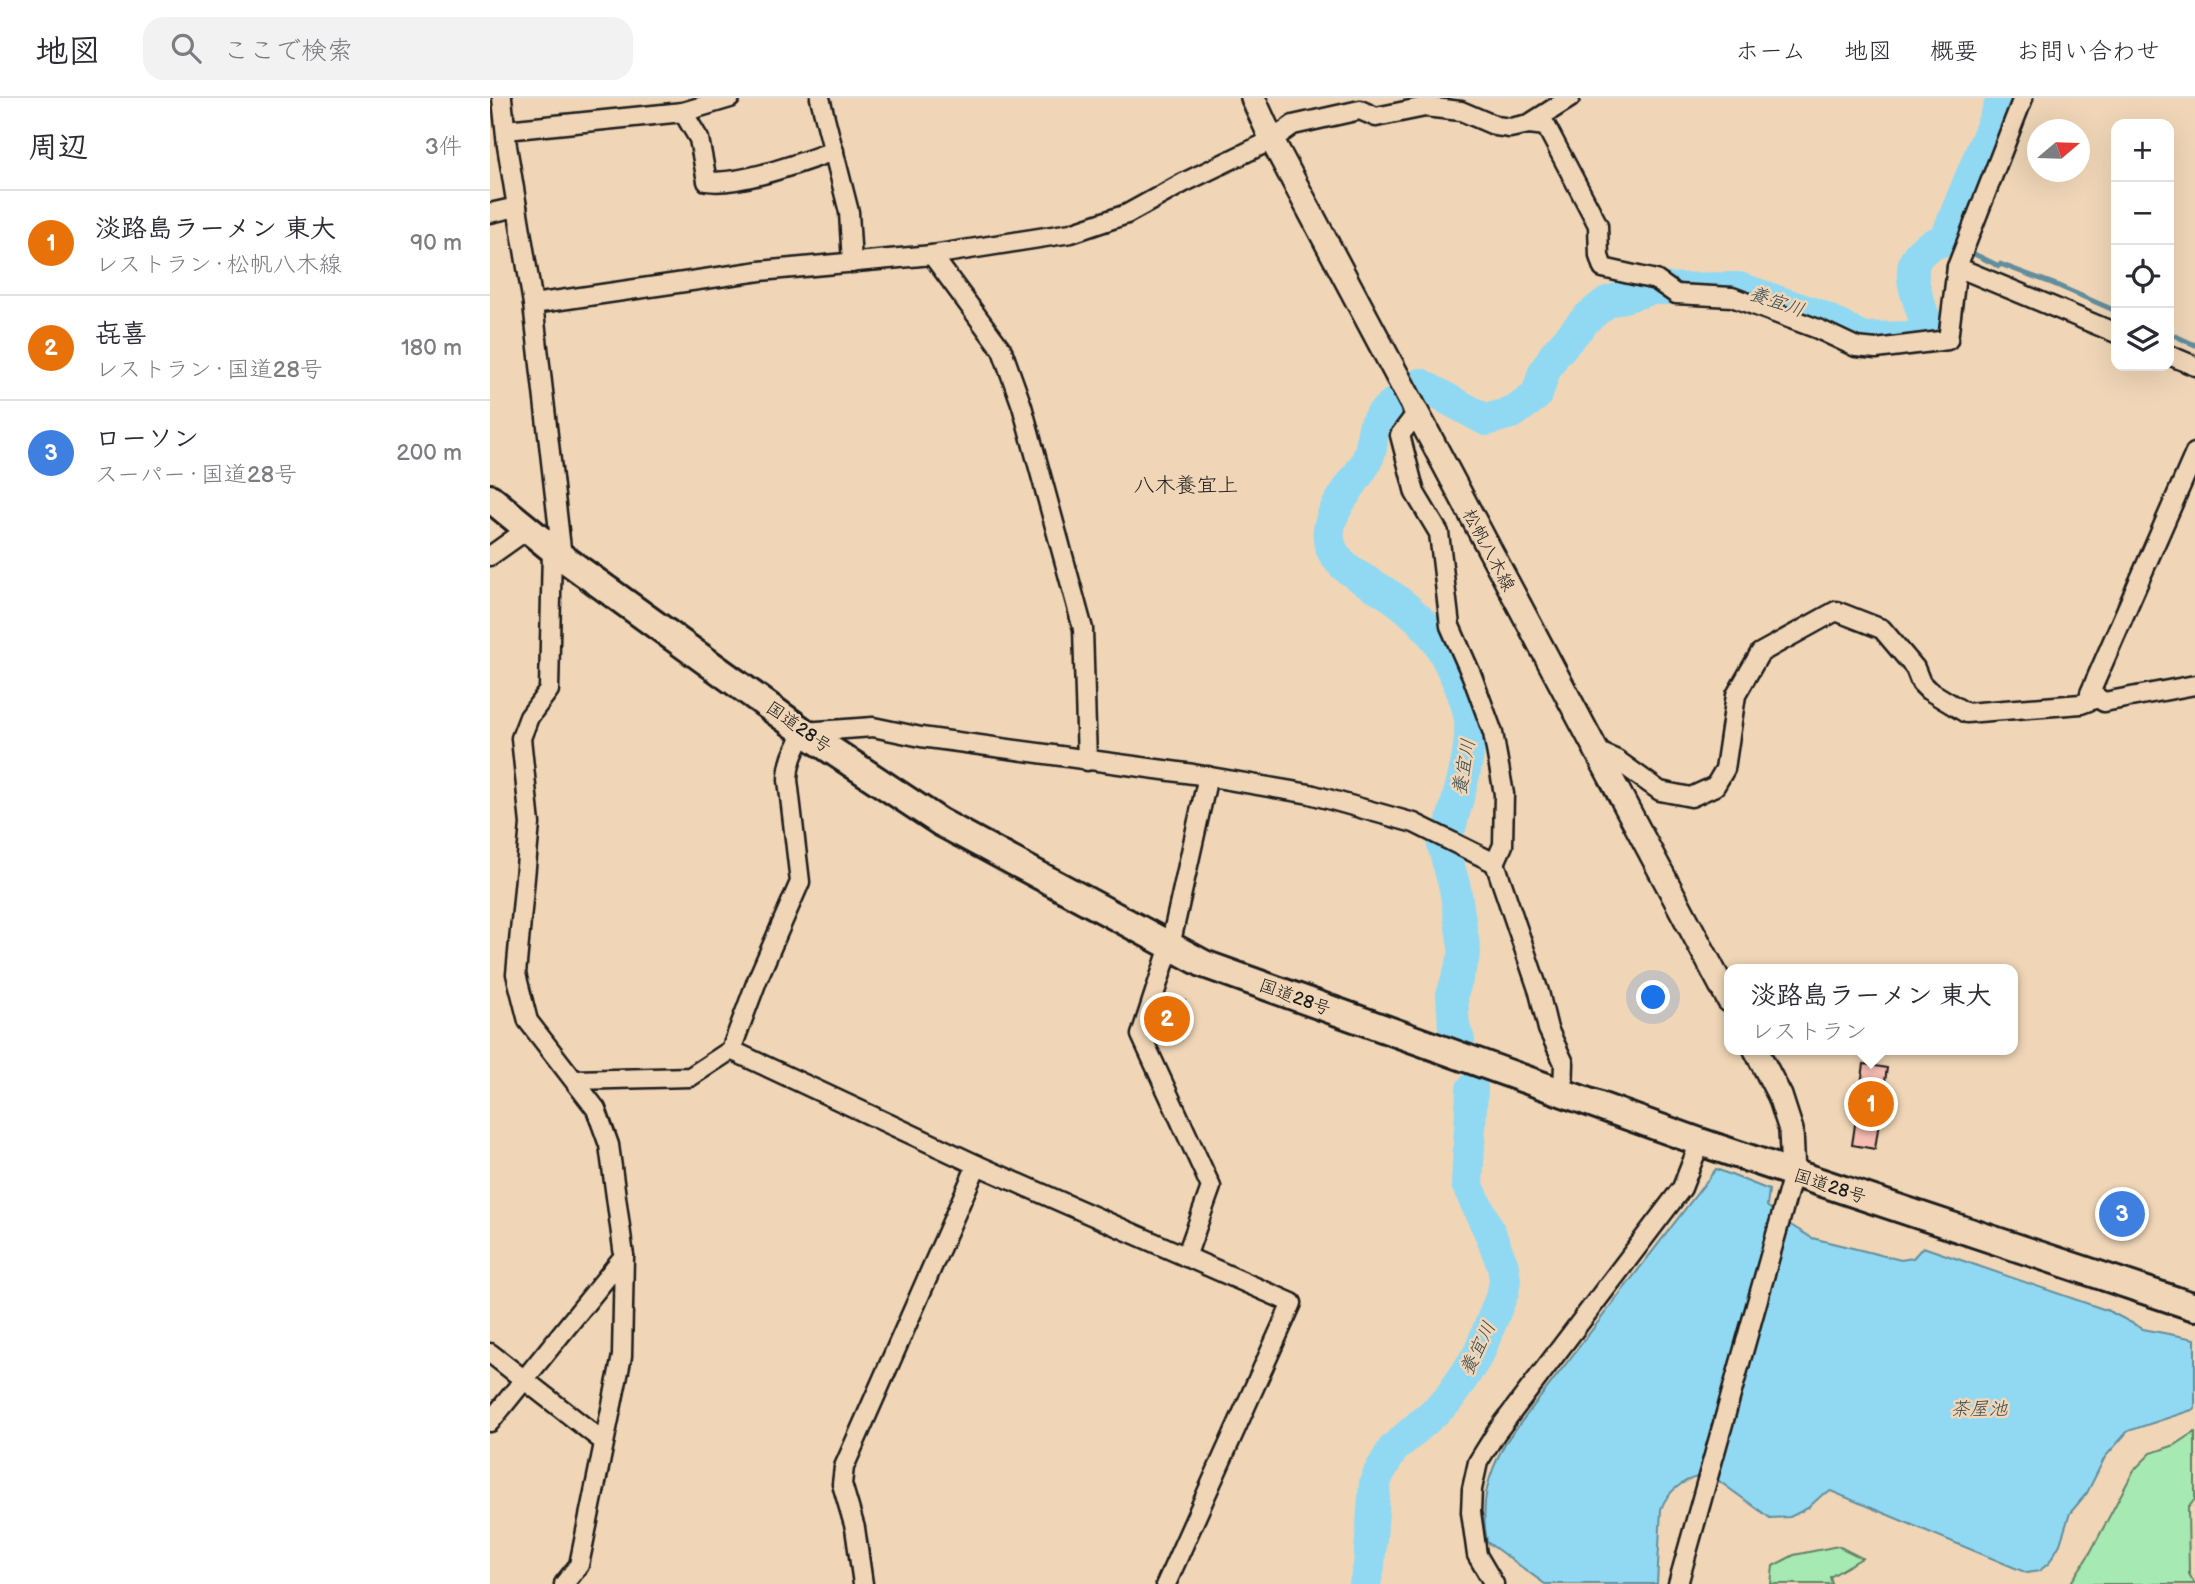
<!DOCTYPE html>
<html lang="ja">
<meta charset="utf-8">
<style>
:root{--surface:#fff;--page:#f2f2f3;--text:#2b2b33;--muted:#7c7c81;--line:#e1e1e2;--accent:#2563eb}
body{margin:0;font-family:"Balsamiq Sans","Klee One",sans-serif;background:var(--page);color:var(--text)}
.controls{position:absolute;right:21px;top:21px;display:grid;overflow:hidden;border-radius:14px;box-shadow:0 7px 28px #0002}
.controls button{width:63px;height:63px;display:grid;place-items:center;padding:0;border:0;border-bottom:2px solid var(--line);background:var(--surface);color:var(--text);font:35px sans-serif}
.compass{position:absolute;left:1537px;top:21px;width:63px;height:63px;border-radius:50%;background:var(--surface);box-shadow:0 7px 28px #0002;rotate:71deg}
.you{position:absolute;left:1164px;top:900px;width:24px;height:24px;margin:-18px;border:5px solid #fff;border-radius:50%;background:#1a73e8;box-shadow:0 0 0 10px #1a73e833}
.badge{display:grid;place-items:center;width:46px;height:46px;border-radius:50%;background:var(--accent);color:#fff;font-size:23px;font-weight:700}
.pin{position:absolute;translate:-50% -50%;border:4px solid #fff;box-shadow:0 2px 7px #0006}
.popup{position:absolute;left:1234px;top:866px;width:294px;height:91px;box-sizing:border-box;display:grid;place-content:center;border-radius:14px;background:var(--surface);filter:drop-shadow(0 2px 5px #0005);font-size:23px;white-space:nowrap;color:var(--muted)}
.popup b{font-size:26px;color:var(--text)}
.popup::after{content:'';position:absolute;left:50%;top:100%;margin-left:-14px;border:14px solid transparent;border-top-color:var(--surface)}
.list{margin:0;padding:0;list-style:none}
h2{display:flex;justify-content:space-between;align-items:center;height:91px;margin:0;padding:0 28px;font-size:30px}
h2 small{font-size:23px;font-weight:400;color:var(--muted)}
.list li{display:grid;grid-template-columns:46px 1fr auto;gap:21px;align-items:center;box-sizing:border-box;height:105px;padding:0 28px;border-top:2px solid var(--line)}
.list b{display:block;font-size:26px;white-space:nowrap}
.list p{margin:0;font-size:23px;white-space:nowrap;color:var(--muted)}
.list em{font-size:23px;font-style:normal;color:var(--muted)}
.icon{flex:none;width:38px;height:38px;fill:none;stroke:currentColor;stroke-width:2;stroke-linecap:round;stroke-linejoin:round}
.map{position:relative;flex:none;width:1705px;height:1486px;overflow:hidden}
header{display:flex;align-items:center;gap:42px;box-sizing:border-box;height:98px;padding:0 35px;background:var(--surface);border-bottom:2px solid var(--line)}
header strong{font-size:33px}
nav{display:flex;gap:38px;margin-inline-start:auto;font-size:24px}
.search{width:490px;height:63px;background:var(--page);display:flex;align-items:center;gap:18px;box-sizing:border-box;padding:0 24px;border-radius:21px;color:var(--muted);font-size:26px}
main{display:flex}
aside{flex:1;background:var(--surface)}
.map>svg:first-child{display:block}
.green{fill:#a7e9b2;stroke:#628267;stroke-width:2}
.water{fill:#91d9f2;stroke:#628d9c;stroke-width:2}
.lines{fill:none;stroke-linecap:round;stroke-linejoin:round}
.stream{stroke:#628d9c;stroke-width:5}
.river{stroke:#91d9f2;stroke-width:32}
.building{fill:#f7bdb2;stroke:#1c1c1c;stroke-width:2}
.minor-casing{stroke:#1c1c1c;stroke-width:23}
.major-casing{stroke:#1c1c1c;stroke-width:28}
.highway-casing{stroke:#1c1c1c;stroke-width:32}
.minor{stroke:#f0d6b7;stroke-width:18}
.major{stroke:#f0d6b7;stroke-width:23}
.highway{stroke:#f0d6b7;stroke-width:26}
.labels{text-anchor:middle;stroke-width:5;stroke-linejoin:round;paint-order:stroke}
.street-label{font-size:18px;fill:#1c1c1c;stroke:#f0d6b7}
.water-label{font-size:19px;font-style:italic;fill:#394b52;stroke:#f0d6b7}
.quarter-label{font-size:21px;fill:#1c1c1c;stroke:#f0d6b7}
</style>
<header>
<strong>地図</strong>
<div class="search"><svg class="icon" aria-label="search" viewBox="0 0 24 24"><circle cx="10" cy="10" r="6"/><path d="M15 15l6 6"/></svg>ここで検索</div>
<nav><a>ホーム</a><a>地図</a><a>概要</a><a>お問い合わせ</a></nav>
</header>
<main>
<aside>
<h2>周辺<small>3件</small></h2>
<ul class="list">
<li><span class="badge" style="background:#e8710a">1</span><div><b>淡路島ラーメン 東大</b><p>レストラン · 松帆八木線</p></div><em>90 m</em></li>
<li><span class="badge" style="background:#e8710a">2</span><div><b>㐂喜</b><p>レストラン · 国道28号</p></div><em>180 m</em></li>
<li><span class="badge" style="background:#3f7fe0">3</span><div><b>ローソン</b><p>スーパー · 国道28号</p></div><em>200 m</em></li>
</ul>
</aside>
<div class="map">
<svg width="1705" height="1486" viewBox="0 0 1705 1486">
<rect width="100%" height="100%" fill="#f0d6b7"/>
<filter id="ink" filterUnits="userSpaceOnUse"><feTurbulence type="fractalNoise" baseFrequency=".0143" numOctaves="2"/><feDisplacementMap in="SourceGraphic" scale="14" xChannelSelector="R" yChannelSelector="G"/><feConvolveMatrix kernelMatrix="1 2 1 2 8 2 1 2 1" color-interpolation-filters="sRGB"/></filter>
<g filter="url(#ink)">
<!-- green -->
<g class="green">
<path d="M1705 1334V1401L1698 1410 1699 1476 1705 1486H1580L1600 1455 1644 1372 1661 1355 1685 1347Z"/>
<path d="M1348 1448 1372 1460 1340 1479 1342 1486H1281L1283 1468 1304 1457Z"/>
</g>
<!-- water -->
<path class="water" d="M1226 1071 1279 1092 1277 1108 1299 1126 1322 1140 1411 1162 1423 1160 1433 1149 1619 1213 1653 1231 1705 1241V1311L1638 1333 1615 1359 1597 1395 1580 1415 1570 1446 1559 1465 1549 1473 1537 1475 1341 1393 1333 1396 1318 1410 1300 1419 1280 1420 1222 1378C1200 1376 1178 1391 1171 1411L1167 1486H1055L997 1444C990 1405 997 1379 1015 1345Z"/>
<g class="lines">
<!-- stream -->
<g class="stream">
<path d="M1455 142 1509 168 1510 166 1564 186 1626 213"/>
<path d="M1679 235 1705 247"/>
</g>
<!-- river -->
<g class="river">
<path d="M928 287 930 286 996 322 1024 314 1047 297 1054 274 1065 256 1097 220 1117 204 1162 191 1249 190 1328 217 1373 240 1434 239C1435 236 1438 232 1438 229 1437 224 1433 217 1432 213 1420 180 1413 153 1455 142L1513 0"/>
<path d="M903 306C871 331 890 339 875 366 864 386 835 415 839 441 842 467 871 480 890 491 907 501 926 517 939 532 954 550 978 600 980 623 982 657 969 694 961 727"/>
<path d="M953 747 965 790 975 855 962 897 964 929 969 942"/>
<path d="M875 1486 879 1468 885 1385 889 1375 903 1351 957 1303 973 1280 989 1255 1013 1194 1015 1182 1013 1168 1000 1135 977 1086 982 991"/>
</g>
</g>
<!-- building -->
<g class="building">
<path d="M675 901 695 903 691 942 665 940 663 936Z"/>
<path d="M1374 966 1397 970 1385 1051 1362 1047Z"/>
</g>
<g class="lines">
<!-- minor casing -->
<g class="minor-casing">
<g id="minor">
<path d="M12 0 17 48 43 206 72 459"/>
<path d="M330 0 359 114 362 165"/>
<path d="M193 14 209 41 217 83C249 88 312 64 344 53"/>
<path d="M1039 26 1080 0"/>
<path d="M16 32 193 14 240 0"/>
<path d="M0 115 27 109"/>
<path d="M442 157 512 252 532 308 593 531 597 663"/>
<path d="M1467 169 1626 235"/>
<path d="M43 206 270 173 442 157 581 135 637 116 693 85 782 42 803 27 870 12 886 19 935 9 971 13 1006 28 1020 30 1039 26 1056 28 1108 127 1109 158 1113 170 1166 182 1186 196 1242 199 1328 231 1366 249 1386 251 1458 242 1467 169 1533 0"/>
<path d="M1679 257 1705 268"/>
<path d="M926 316 910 337 925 395 949 435 960 528 982 578 1003 635 1014 696 1013 747 1005 765"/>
<path d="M1705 355 1600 595 1614 604 1705 587"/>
<path d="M62 451 59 592 39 619 31 640 40 726 26 876 38 923 106 1011 119 1047 134 1158 132 1258 89 1467 74 1486"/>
<path d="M0 458 38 431"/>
<path d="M1107 653 1127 662 1170 693 1201 699 1225 688 1235 671 1246 597 1270 555 1346 513 1392 531 1425 570 1431 585 1438 592 1476 615 1591 606 1607 600"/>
<path d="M241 952 487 1067 802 1205 676 1486"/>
<path d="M85 982 200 979 241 952 268 880 310 784 298 682C298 663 306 650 314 634L383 629 431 639 703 676 820 696 924 725 1005 765 1049 894 1058 931 1074 965 1073 994"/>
<path d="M696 1159 721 1089 651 937 680 848 718 678"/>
<path d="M0 1255 114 1344"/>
<path d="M0 1324 134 1158"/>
<path d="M373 1486 365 1430 352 1386 354 1369 487 1067"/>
<path d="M1004 1486 987 1457 981 1414 982 1391 988 1364 1006 1335 1192 1090 1210 1044"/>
<path d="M1188 1486 1303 1076"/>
</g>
</g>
<!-- major casing -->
<g class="major-casing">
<g id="major">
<path d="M763 0 782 42 1239 902"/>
<path d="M1266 952 1290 998 1301 1032 1303 1076"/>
</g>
</g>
<!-- highway casing -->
<g class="highway-casing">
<path id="highway" d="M0 400 72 459 314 634 450 724 714 866 1210 1044 1705 1209"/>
</g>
<!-- minor -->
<use href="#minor" class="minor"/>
<!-- major -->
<use href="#major" class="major"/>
<!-- highway -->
<use href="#highway" class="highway"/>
</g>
</g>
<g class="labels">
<!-- street labels -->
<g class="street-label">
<text transform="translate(999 452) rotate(62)" y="6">松帆八木線</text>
<text transform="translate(309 629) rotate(35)" y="6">国道28号</text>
<text transform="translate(805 899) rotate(20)" y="6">国道28号</text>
<text transform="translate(1340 1088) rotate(18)" y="6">国道28号</text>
</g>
<!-- water labels -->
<g class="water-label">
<text transform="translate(1287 203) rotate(19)" y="7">養宜川</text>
<text transform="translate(973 669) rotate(-80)" y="7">養宜川</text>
<text transform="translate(987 1250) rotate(-64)" y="7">養宜川</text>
<text x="1489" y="1317">茶屋池</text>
</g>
<!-- quarter labels -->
<g class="quarter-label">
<text x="696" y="394">八木養宜上</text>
</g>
</g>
</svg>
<div class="controls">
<button>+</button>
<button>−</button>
<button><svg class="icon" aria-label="locate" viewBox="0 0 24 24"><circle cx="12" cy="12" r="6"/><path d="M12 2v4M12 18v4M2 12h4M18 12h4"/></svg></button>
<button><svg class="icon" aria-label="layers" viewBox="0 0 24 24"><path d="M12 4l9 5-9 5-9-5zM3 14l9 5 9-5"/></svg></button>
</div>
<svg class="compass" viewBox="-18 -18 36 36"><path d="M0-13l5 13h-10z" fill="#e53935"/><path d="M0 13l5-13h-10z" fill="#7c7c81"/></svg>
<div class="you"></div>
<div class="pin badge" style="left:1381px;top:1006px;background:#e8710a">1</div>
<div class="popup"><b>淡路島ラーメン 東大</b>レストラン</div>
<div class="pin badge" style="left:677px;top:921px;background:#e8710a">2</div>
<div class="pin badge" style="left:1632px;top:1116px;background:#3f7fe0">3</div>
</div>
</main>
